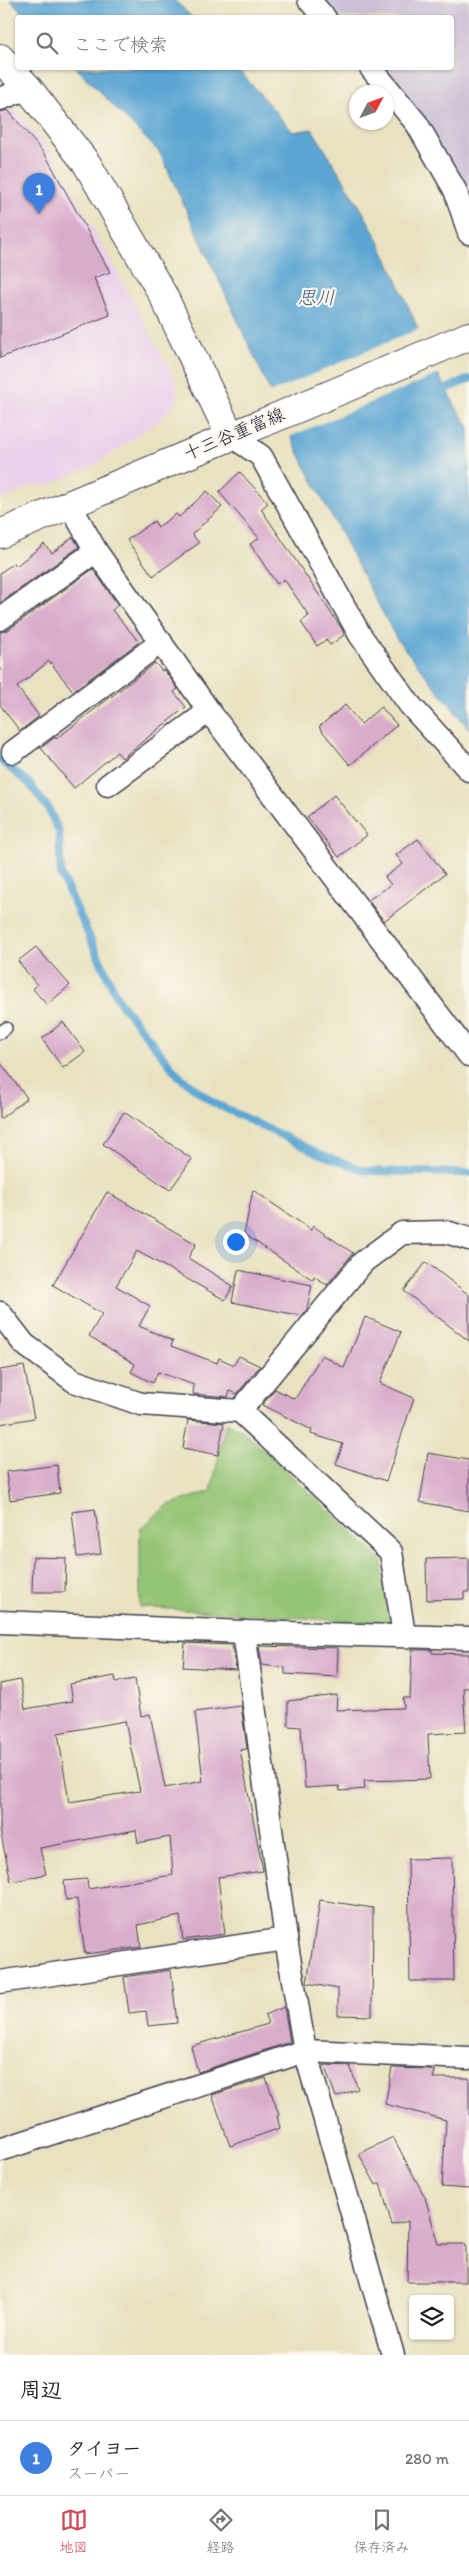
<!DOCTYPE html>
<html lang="ja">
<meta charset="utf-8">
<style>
:root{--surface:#fff;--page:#f6f6f6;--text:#222;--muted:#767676;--line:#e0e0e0;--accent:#d1495b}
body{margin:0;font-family:Itim,"Klee One",sans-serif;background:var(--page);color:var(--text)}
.controls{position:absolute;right:15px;bottom:15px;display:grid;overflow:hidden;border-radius:5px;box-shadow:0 1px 4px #0004}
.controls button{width:45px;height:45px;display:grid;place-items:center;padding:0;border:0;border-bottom:1px solid var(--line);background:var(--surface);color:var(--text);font:25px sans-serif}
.compass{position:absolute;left:349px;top:85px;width:45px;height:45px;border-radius:50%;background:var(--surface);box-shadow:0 1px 4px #0004;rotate:49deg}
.you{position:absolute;left:235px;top:1241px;width:18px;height:18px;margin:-12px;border:4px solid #fff;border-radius:50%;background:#1a73e8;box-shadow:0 0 0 8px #1a73e833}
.badge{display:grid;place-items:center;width:32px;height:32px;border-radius:50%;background:var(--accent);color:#fff;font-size:16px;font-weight:700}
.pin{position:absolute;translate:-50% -41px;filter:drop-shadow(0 1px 2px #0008)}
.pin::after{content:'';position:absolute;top:26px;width:18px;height:15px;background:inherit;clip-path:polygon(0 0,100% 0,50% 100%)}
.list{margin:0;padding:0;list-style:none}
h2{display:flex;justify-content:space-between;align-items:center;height:65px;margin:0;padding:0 20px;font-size:21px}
h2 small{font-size:16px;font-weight:400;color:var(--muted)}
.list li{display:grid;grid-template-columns:32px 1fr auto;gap:15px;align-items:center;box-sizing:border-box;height:75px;padding:0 20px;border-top:1px solid var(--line)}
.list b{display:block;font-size:19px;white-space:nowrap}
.list p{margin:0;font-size:16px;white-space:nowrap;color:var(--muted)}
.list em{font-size:16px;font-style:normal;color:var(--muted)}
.icon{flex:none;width:28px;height:28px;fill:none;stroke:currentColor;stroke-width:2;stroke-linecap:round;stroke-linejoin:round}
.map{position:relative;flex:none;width:469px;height:2355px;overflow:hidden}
.search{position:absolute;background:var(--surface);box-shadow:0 1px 4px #0004;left:15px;right:15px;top:15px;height:55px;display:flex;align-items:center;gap:12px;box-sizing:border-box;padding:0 18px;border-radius:5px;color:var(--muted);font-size:19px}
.sheet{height:140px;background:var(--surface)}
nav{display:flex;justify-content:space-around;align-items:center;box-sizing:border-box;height:70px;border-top:1px solid var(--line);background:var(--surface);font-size:14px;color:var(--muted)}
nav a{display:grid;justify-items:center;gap:2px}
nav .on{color:var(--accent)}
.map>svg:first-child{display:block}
.built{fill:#ebd1eb}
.industrial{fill:#cbbfd5}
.green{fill:#94c474;stroke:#5b7358}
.water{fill:#5ba6d3;stroke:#3e6487}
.pier{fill:#e9e2c1}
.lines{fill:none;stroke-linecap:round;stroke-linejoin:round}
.stream{stroke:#5ba6d3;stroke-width:8}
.building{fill:#d9accc;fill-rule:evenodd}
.lane-casing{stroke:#403f4f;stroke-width:14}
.street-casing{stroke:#403f4f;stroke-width:25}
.secondary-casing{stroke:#403f4f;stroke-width:30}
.lane{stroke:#fff;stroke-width:11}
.street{stroke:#fff;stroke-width:22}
.secondary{stroke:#fff;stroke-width:28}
.labels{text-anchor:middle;stroke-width:4.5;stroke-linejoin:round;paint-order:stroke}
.street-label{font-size:18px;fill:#22223b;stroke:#fbf7ec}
.water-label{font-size:19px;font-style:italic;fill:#395778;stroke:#fbf7ec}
</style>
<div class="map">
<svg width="469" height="2355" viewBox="0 0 469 2355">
<rect width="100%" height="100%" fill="#fbf7ec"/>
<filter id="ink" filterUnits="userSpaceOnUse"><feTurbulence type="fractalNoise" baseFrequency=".02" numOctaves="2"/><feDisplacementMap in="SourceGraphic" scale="10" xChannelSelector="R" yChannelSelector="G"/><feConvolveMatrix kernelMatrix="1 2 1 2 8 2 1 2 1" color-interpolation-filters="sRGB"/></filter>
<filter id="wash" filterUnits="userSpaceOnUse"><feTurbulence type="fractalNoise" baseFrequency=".0096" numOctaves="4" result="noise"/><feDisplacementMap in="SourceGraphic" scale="20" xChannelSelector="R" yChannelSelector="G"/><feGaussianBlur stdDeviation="1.12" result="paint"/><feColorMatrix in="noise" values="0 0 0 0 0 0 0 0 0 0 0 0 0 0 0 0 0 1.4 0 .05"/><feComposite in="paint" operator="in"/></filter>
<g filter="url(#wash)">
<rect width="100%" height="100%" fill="#e9e2c1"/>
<!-- built -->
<path class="built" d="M12 107 52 153 176 381 177 401 158 421 95 465 46 486 34 485 0 500V112Z"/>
<!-- industrial -->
<path class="industrial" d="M306 0H469V233L371 68H452V18L323 17Z"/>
<!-- green -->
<path class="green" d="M226 1423 243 1431 381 1559 392 1624 140 1607V1529L168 1505 211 1491Z"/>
<!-- water -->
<g class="water">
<path d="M10 0H174L192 17H27Z"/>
<path d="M76 68H237L293 132 312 129C338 171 366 213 387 258 414 315 433 376 469 427V729L396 638 303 462 160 153Z"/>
</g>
<!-- pier -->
<path class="pier" d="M421 328 441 373 289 437 269 393Z"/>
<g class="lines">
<!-- stream -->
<g class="stream">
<path d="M437 393 469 379"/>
<path d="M0 760 29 783 48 808 59 832 61 875 119 1001 178 1075 212 1102 320 1154 366 1171 469 1173"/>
</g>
</g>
<g id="blocks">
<!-- building -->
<g class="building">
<path d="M8 110 46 156 110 272 94 278 110 315 0 358V112Z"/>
<path d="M240 472 268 503 261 509 342 629 344 635 330 645 326 640 317 646 301 622 309 616 284 579 277 584 250 544 259 538 219 492Z"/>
<path d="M207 491 222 507 192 534 199 543 153 576 127 540 154 521 158 527 176 514 179 517Z"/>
<path d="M73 537 79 547 0 603V573L14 563 16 566 44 544 52 553Z"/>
<path d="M93 569 118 605 112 610 139 642 73 691 49 661 17 687 39 716 20 731 0 705V632L8 630Z"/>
<path d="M155 663 162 671 164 670 178 689 174 692 186 707 122 758 117 752 74 788 41 748 55 737 56 739Z"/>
<path d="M345 705 361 724 381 707 397 725 350 765 319 727Z"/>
<path d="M334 795 367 835 339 857 307 817Z"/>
<path d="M418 839 445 874 384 921 368 900 391 885 385 877 403 864 396 855Z"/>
<path d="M36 947 70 985 47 1005 33 989 37 985 18 961Z"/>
<path d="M63 1022 85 1052 63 1068 42 1039Z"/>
<path d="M0 1062 27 1098 0 1119Z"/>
<path d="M124 1112 192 1159 170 1190 103 1144Z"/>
<path d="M253 1190 311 1230 313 1226 353 1253 327 1285 314 1276 313 1280 244 1234Z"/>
<path d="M107 1192 196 1244 188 1258 233 1286 225 1300 137 1251 116 1286 150 1306 139 1326 173 1341 171 1346 217 1363 219 1358 234 1365 239 1356 260 1366 237 1394 230 1391 228 1397 193 1394 194 1385 158 1372 153 1383 131 1372 135 1364 89 1336 102 1314 53 1285Z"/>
<path d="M426 1262 469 1295V1341L404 1291Z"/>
<path d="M238 1270 312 1285 307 1309 302 1316 232 1302Z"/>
<path d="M365 1317 401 1332 380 1383 414 1398 386 1481 336 1464 343 1444 311 1434 312 1430 262 1405 275 1389 295 1399 322 1355 344 1368Z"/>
<path d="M24 1366 34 1418 0 1424V1370Z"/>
<path d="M188 1420 224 1423 218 1455 183 1448Z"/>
<path d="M428 1453 469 1460V1511L420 1502Z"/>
<path d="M57 1465 60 1493 10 1500 6 1472Z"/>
<path d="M95 1509 101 1554 77 1557 72 1512Z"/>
<path d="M33 1557 66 1558 65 1592H32Z"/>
<path d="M469 1558V1592H464V1599L427 1600 426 1559Z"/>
<path d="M185 1643 232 1645 236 1670 183 1667Z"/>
<path d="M259 1646 338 1648 337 1677 285 1674V1668L262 1665Z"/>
<path d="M412 1650H432V1653L469 1654V1688H463L466 1732 428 1734 430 1779 364 1781 365 1789 340 1791 339 1786 305 1788 301 1727 288 1726V1701L337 1695 336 1710 404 1708 403 1698H410Z"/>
<path d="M115 1676 116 1682 135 1679 141 1716 150 1714 165 1788 203 1781 195 1712 241 1706 247 1749 240 1750 263 1871 218 1877 225 1934 183 1940 180 1916 138 1925 141 1947 85 1954 77 1899 66 1900 64 1881 87 1879 88 1889 173 1875 170 1837 138 1843 136 1830 40 1848 46 1874 11 1882 0 1830V1684L20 1680 25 1709 73 1701 70 1684ZM125 1721 140 1791 69 1802 58 1733Z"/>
<path d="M452 1858 454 1981H410L408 1859Z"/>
<path d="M320 1900 373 1908 372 2016 338 2015V1989L307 1983Z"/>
<path d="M171 1970 177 2023 148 2026 146 2011 129 2013 124 1977Z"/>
<path d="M284 2007 290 2042 198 2072 191 2046 268 2024 265 2015Z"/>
<path d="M324 2065 350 2066 358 2089 336 2097Z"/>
<path d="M392 2068 429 2069 435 2071 433 2078H469V2189L442 2187 446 2120 385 2104Z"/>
<path d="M266 2078 279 2115 277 2116 280 2128 230 2146 212 2095Z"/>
<path d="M393 2137 425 2197 438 2244H466V2282H407L408 2221 392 2225 380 2183 376 2185 359 2154Z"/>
</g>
</g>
</g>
<g filter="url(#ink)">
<use href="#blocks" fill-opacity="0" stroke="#403f4f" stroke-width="1"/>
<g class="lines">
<!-- lane casing -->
<g class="lane-casing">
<path id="lane" d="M0 1033 6 1028"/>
</g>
<!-- street casing -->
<g class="street-casing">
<g id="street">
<path d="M309 0 325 18"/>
<path d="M371 68 417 124 455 190 469 233"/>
<path d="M0 99 28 88"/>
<path d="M230 435 261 456 360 635 410 705 469 770"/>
<path d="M70 505 96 551 209 711 469 1055"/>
<path d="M0 619 96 551"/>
<path d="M13 752 161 642"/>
<path d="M108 785 209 711"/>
<path d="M0 1313 24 1344 74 1381 141 1404 240 1411 391 1552 404 1635"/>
<path d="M240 1411 363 1262 402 1233 446 1232 469 1239"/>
<path d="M0 1622 244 1632 469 1638"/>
<path d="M244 1632 286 1939 305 2051 393 2355"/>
<path d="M0 1982 286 1939"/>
<path d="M0 2150 305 2051 469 2058"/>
</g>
</g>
<!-- secondary casing -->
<g class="secondary-casing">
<g id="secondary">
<path d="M0 58 28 88 87 164 163 295 230 435"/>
<path d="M0 534 469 336"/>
</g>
</g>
<!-- lane -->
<use href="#lane" class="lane"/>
<!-- street -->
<use href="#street" class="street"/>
<!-- secondary -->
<use href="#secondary" class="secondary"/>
</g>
</g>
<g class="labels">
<!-- street labels -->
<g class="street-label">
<text transform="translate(234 434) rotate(-23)" y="6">十三谷重富線</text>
</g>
<!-- water labels -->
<g class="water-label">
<text x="316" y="304">思川</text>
</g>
</g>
</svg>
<div class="controls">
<button><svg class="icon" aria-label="layers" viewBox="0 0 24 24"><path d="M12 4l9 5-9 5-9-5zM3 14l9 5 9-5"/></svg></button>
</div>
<svg class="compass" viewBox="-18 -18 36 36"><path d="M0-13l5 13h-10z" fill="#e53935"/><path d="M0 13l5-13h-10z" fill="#767676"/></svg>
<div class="you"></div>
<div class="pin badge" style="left:39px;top:214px;background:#3f7fe0">1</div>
<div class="search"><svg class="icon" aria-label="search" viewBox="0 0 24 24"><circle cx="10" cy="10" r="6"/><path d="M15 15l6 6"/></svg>ここで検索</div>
</div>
<section class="sheet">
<h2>周辺<small></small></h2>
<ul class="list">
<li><span class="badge" style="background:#3f7fe0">1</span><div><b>タイヨー</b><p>スーパー</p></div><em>280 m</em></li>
</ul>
</section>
<nav>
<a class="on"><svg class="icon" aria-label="map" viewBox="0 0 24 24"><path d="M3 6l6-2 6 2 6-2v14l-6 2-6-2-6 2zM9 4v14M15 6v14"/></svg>地図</a>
<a><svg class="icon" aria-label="directions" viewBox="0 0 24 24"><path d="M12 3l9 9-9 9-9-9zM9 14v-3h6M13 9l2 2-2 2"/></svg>経路</a>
<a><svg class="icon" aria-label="saved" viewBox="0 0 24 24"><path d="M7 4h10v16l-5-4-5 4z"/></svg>保存済み</a>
</nav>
